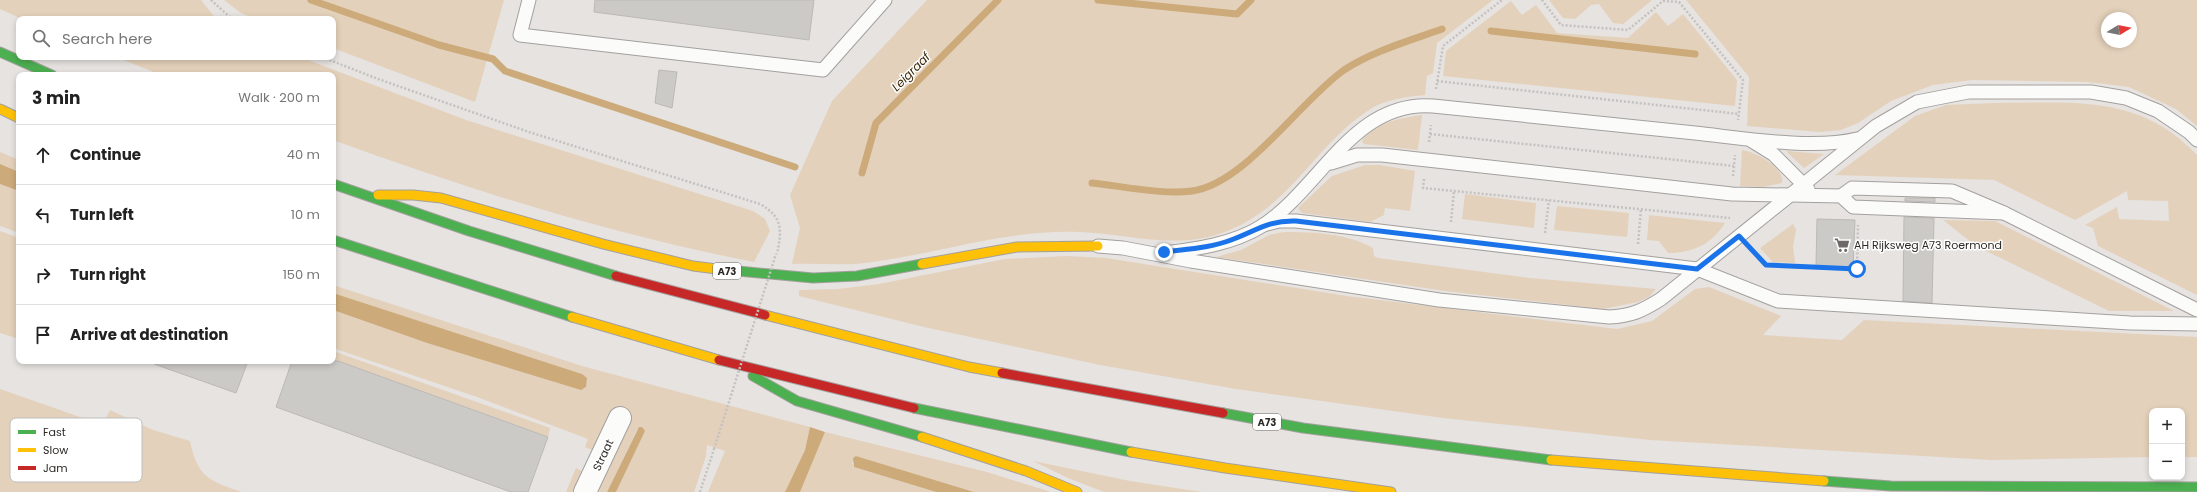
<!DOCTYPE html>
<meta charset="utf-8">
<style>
:root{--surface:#fff;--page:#f2f2f2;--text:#222;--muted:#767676;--line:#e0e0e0}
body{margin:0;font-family:Poppins,sans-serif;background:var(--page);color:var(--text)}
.controls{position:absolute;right:12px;bottom:12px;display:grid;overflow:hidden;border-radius:8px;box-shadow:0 2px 6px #0003}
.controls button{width:36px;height:36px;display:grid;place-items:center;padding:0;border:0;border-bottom:1px solid var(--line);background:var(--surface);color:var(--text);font:20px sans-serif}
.compass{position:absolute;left:2101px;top:12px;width:36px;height:36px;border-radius:50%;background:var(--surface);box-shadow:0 2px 6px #0003;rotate:80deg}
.stop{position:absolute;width:12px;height:12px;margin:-9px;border:3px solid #1a73e8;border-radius:50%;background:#fff}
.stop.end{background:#1a73e8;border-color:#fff;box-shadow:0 1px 4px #0008}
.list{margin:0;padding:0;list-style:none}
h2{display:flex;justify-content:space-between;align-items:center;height:52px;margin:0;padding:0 16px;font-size:17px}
h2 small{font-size:13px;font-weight:400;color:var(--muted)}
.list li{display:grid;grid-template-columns:26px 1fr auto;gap:12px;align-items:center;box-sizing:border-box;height:60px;padding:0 16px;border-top:1px solid var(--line)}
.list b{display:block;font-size:15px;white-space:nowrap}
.list em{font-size:13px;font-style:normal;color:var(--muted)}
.icon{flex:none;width:22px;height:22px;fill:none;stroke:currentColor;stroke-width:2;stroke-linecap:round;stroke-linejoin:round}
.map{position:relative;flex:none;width:2197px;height:492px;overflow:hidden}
.search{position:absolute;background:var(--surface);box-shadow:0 2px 6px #0003;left:16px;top:16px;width:320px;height:44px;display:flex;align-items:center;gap:10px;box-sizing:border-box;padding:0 14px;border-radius:8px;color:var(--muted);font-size:15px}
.panel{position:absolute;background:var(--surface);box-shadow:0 2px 6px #0003;left:16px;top:72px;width:320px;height:292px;border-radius:8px}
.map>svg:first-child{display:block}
.green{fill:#e4d1bb;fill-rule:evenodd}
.water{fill:#ccaa7a}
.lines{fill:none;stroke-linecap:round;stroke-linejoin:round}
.stream{stroke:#ccaa7a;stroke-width:7}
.building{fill:#cccac7;stroke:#bbb9b6}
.lane-casing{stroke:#a3a09e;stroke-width:15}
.street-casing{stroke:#a3a09e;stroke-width:24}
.fast-casing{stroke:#a3a09e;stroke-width:11}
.slow-casing{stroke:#a3a09e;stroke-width:11}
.jam-casing{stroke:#a3a09e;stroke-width:11}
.path{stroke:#c4c2c1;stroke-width:2.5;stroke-dasharray:2 2;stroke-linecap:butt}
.lane{stroke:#fbfbfa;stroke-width:13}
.street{stroke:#fbfbfa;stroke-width:22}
.fast{stroke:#4caf50;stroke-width:9}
.slow{stroke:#ffc107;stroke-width:9}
.jam{stroke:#c62828;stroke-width:9}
.path-bridge{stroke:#c4c2c1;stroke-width:2.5;stroke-dasharray:2 2;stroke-linecap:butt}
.route{stroke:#1a73e8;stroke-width:5}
.labels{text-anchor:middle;stroke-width:3;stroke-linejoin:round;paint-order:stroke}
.shield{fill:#fff;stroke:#6b6866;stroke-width:1}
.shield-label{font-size:10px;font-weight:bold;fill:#2b2825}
.poi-label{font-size:11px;fill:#2b2825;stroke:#fff;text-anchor:start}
.street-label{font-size:11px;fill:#2b2825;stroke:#fff}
.water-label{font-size:12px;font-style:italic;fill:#3d290b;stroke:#fff}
.key{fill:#fff;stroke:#bfbebe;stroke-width:1}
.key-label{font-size:11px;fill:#2b2825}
</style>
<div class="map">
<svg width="2197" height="492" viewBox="0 0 2197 492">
<rect width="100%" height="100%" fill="#e6e3e0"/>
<!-- green -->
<g class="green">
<path d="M0 0H201L216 19H22L0 9Z"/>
<path d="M224 0H504L475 102 333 48V19H256L241 13Z"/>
<path d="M927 0H1493L1437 43 1433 73 1427 76 1425 95C1407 97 1387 99 1372 108 1318 141 1294 202 1232 229 1182 252 1131 234 1079 232 1003 229 930 257 855 264 834 265 813 263 792 264L800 228 790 195 832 101Z"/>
<path d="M1549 0H1652L1623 24 1613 23 1599 4 1591 5 1575 19 1563 18Z"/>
<path d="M1686 0H2197V126L2176 109 2129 87 2088 82 1972 80 1933 85 1891 101 1858 123 1841 130 1820 132 1747 126 1749 77ZM2107 18H2131V42H2107Z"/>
<path d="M1511 1 1522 15 1536 5 1557 33 1628 38 1656 12 1668 26 1683 14 1737 80 1735 106 1443 76 1446 51Z"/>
<path d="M116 57H300L466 120 753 211 765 219 770 231 754 262C610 234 470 190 333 140V75H161Z"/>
<path d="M1994 103C2071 103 2139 93 2197 155V295L2098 246 2093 228 2085 225 2117 207 2119 219 2169 221 2168 201 2128 200 2127 191 2075 220 1994 180 1835 175 1915 116 1946 105Z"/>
<path d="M1422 115 1418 150 1364 144 1362 141C1375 122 1401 118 1422 115Z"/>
<path d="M1742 150C1755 152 1785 167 1782 183L1763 187 1740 186Z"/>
<path d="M1786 151 1824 154 1804 168Z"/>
<path d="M0 152 19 160V172L0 164Z"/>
<path d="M1365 165H1380L1415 171 1410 211 1385 208 1384 215 1370 222 1302 213 1298 208 1332 176Z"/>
<path d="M0 184 19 191V233L0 226Z"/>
<path d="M1465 194 1536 203 1534 228 1462 219Z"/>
<path d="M1557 206 1629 213 1627 237 1554 230Z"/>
<path d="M1649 215 1725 223C1712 244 1693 253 1668 253L1659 241 1647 240Z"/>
<path d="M1943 220 1995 221 2174 311H2109L1976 246Z"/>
<path d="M1793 224 1796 229 1793 247 1795 263 1773 262 1760 248Z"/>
<path d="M0 231 19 238V339L0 333Z"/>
<path d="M1284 232C1313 232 1347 233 1373 248L1374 256 1378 258 1530 278 1656 289 1649 297 1638 302 1603 309 1445 291 1216 257 1241 250 1269 235Z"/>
<path d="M1067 256 1106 258 1347 296 1617 329 1652 321 1695 289 1709 287 1781 316 1763 335 1842 340 1864 320 2197 337V457H2182V411H2152V457L1991 460 1650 440 1443 418 1236 389 1100 365 924 327 799 296V290L838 289 879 284 1005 259Z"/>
<path d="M333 285 582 366 810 427 805 450 785 492H708L725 451 707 445 706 456 694 492H616L645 431 637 430 607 492H594V451L585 447 588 439 477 397 333 348V310L427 343 583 389 586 387 582 374 333 293Z"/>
<path d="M333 351 550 428 548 437 333 359Z"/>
<path d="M0 389 103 425 110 410 153 430 190 441C197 477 209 481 242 492H0Z"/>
<path d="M825 432 987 472 1051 492H974L856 456 852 463 854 467 936 492H800Z"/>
<path d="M1033 461 1130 481 1202 492H1104L1068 478Z"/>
<path d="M576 468 584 472 575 492H566Z"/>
</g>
<!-- water -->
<g class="water">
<path d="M0 164 19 172V191L0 184Z"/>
<path d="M333 293 582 374 587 378 586 387 581 390 427 343 333 310Z"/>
<path d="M639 427H642L645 431 616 492H607Z"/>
<path d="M810 427 825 432 800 492H785L805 450Z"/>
<path d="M856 456 974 492H936L854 467 853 458Z"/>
</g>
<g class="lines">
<!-- stream -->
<g class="stream">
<path d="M311 0 439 45 493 59 505 71 795 167"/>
<path d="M1098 0 1237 14 1251 0"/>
<path d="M1491 31 1695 54"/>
<path d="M862 173 876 123 998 0"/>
<path d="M1092 183C1121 186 1163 195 1192 191 1245 184 1300 101 1344 70 1373 51 1409 41 1442 29"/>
</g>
</g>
<!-- building -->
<g class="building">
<path d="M595 0H814L809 40 594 12Z"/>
<path d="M659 70 677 72 672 108 655 103Z"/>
<path d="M1905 198H1935V202L1905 201Z"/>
<path d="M1904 217 1934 218 1932 303 1903 301Z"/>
<path d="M1817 219 1855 220 1853 267 1816 266Z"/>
<path d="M154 361H248L236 393 154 364Z"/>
<path d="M292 361H338L548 437 528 492H511L276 407Z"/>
</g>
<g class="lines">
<!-- lane casing -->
<g class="lane-casing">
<g id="lane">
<path d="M529 0 520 35 823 70 885 0"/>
<path d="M1752 141 1773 154 1808 189"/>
<path d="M1331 163 1357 155H1382L1732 194 1841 196 1853 207 2004 213"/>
<path d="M1841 196 1852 188 1952 191 2004 213 2197 310"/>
<path d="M1263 225 1279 221H1296L1697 269 1778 301 2130 323 2197 324"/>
<path d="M1098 246 1123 248 1191 261 1439 300 1609 317C1631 316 1642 311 1661 299L1876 126 1917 102 1968 92H2091L2126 98 2158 111 2189 132 2197 140"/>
<path d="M1163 253C1197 249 1233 244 1262 226 1321 188 1353 100 1433 106 1520 115 1607 124 1695 133 1742 138 1812 150 1857 139"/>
</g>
</g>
<!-- street casing -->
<g class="street-casing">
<path id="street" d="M585 492 620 418"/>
</g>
<!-- fast casing -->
<g class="fast-casing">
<g id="fast">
<path d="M0 52 52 75"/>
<path d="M333 184 469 231 616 276"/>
<path d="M333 240 572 317"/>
<path d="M717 269 813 278 857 276 922 264"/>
<path d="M753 376 797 401 922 437"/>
<path d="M914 408 1131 452"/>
<path d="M1223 413 1303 428 1551 460"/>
<path d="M1824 481 1891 486 2197 487"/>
</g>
</g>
<!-- slow casing -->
<g class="slow-casing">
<g id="slow">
<path d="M0 109 19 118"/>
<path d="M378 195H413L441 198 603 244 693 266 717 269"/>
<path d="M922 264 1017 247 1098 246"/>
<path d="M765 315 969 367 1002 373"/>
<path d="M572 317 719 360"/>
<path d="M922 437 1026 471 1077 492"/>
<path d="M1131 452 1225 468 1391 492"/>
<path d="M1551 460 1824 481"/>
</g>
</g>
<!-- jam casing -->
<g class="jam-casing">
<g id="jam">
<path d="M616 276 765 315"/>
<path d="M719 360 914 408"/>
<path d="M1002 373 1223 413"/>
</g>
</g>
<!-- path -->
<g class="path">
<path d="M211 0 232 19"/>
<path d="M1542 0 1561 25 1628 30 1663 1 1679 2 1743 80 1738 120"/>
<path d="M322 57 378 79 529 132 760 204C783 217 782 230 777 254"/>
<path d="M1437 81 1739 114"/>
<path d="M1436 89 1443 46 1502 0"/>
<path d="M1430 134 1734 166"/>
<path d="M1429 142 1431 125"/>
<path d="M1733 176 1735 155"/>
<path d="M1424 179 1423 188 1730 218"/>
<path d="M1451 222 1454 191"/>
<path d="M1545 233 1549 200"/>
<path d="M1638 244 1641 209"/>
<path d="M1750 249 1767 265 1857 269 1858 225"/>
<path d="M700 492 714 449"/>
</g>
<!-- lane -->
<use href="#lane" class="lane"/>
<!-- street -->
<use href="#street" class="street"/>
<!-- fast -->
<use href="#fast" class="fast"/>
<!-- slow -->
<use href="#slow" class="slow"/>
<!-- jam -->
<use href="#jam" class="jam"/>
<!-- path-bridge -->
<path class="path-bridge" d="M714 449 776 254"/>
</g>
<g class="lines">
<!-- route -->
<path class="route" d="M1164 252C1187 249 1210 248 1231 240 1256 231 1268 220 1296 221L1697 269 1739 236 1766 265 1857 269"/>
</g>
<!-- icons -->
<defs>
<g id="supermarket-bare" transform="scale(1.2)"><path d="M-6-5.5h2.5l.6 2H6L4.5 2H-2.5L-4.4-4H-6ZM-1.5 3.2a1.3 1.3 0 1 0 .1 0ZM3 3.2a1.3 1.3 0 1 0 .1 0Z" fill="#6c6966" stroke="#fff" stroke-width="2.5" paint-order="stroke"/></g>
</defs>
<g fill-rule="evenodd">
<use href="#supermarket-bare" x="1842" y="245"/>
</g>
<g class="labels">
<!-- shield labels -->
<g class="shield">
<rect x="713" y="263" width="28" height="16" rx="3"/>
<rect x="1253" y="414" width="28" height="16" rx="3"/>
</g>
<g class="shield-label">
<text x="727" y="275">A73</text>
<text x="1267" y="426">A73</text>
</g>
<!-- poi labels -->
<g class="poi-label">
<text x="1854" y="249">AH Rijksweg A73 Roermond</text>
</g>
<!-- street labels -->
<g class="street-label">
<text transform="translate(603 455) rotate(-65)" y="4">Straat</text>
</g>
<!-- water labels -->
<g class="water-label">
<text transform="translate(911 72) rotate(-45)" y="4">Leigraaf</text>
</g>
</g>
<!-- legend -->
<rect x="10" y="418" width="132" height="64" rx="6" class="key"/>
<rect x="18" y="430" width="18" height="4" fill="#4caf50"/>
<rect x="18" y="448" width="18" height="4" fill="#ffc107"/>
<rect x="18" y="466" width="18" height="4" fill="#c62828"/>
<g class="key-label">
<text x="43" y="436">Fast</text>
<text x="43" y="454">Slow</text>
<text x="43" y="472">Jam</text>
</g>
</svg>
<div class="controls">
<button>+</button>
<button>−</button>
</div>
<svg class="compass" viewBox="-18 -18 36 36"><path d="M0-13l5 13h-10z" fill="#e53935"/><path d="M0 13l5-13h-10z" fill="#767676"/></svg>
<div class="stop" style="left:1857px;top:269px"></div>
<div class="stop end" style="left:1164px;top:252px"></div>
<div class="search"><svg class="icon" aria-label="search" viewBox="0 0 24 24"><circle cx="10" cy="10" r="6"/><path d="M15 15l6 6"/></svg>Search here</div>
<section class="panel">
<h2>3 min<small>Walk · 200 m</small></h2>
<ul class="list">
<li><svg class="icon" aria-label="ahead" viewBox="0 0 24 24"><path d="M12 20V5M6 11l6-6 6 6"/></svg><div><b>Continue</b></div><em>40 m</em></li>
<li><svg class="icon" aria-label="left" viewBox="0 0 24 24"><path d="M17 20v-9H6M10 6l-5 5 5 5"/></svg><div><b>Turn left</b></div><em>10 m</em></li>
<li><svg class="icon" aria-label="right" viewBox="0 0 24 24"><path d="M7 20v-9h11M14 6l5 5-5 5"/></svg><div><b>Turn right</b></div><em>150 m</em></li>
<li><svg class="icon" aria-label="arrive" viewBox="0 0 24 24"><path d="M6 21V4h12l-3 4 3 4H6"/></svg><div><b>Arrive at destination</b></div></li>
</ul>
</section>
</div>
